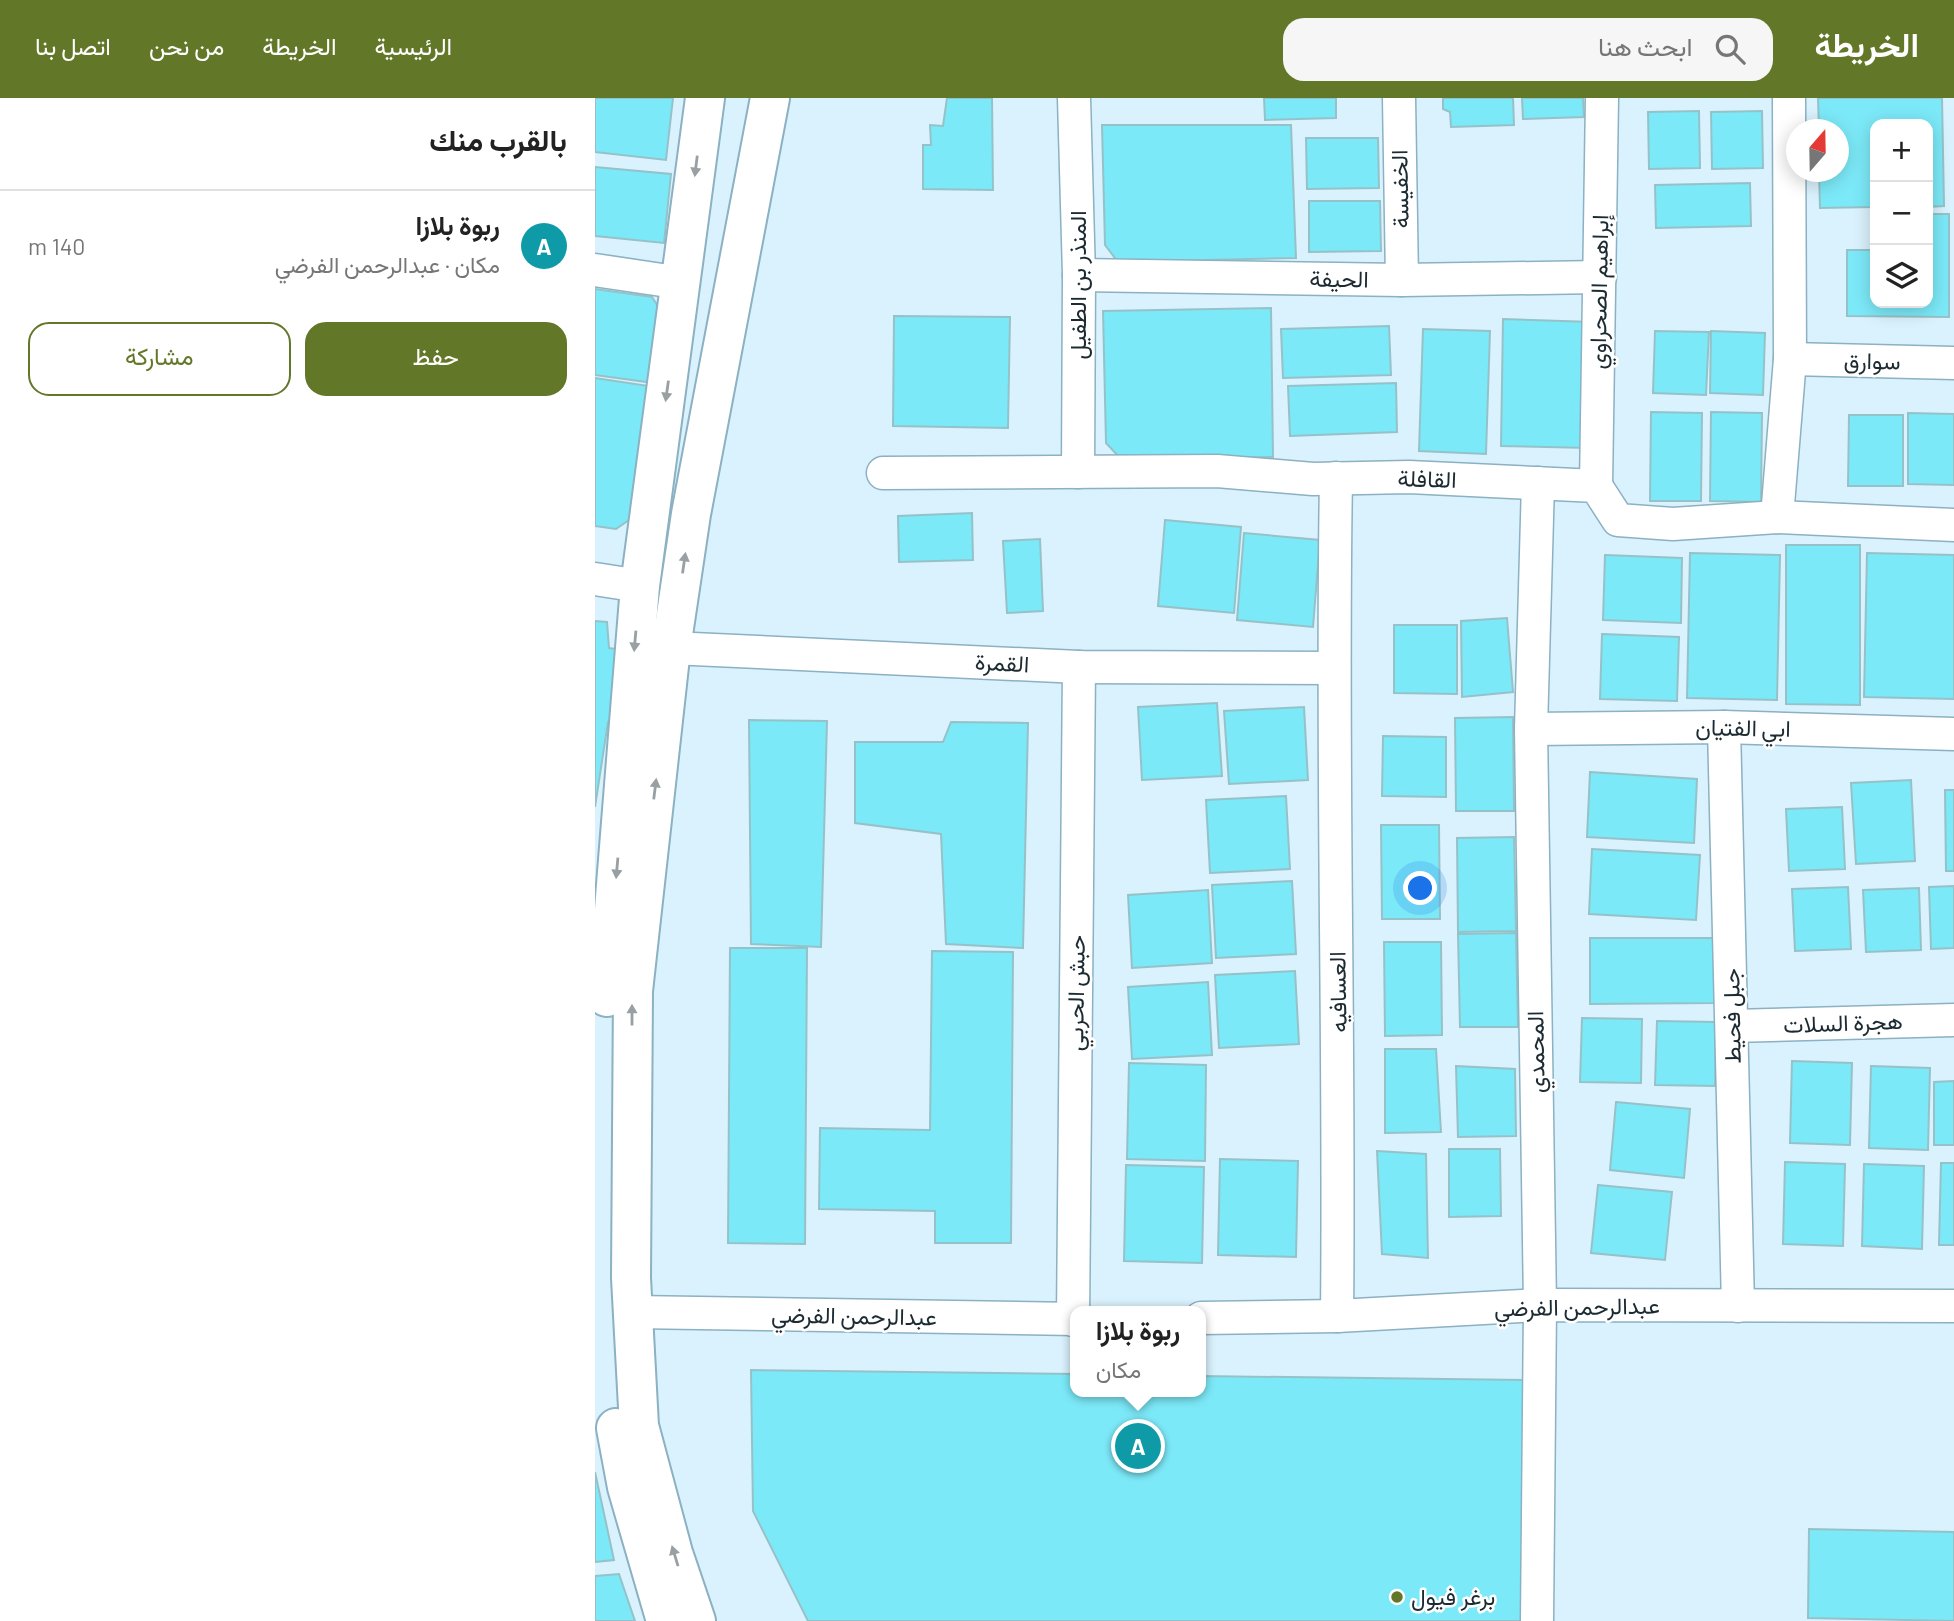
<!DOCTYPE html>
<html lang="ar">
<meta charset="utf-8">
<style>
:root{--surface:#fff;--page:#f6f6f6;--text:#222;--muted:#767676;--line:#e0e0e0;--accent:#637728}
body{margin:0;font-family:Barlow,Vazirmatn,sans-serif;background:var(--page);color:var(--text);direction:rtl}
.controls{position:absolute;right:21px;top:21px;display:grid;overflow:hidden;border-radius:14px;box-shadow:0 4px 18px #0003}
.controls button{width:63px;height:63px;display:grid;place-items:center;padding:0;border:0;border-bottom:2px solid var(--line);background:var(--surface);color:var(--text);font:35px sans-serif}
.compass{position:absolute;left:1191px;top:21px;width:63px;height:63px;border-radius:50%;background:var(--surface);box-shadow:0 4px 18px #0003;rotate:20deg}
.you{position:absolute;left:826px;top:791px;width:24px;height:24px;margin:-18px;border:5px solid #fff;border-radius:50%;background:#1a73e8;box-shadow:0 0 0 10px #1a73e833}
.badge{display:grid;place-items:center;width:46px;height:46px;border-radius:50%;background:var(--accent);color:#fff;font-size:23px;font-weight:700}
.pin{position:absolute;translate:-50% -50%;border:4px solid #fff;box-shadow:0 2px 7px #0006}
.popup{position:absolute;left:475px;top:1208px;width:136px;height:91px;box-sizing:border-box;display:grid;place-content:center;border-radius:14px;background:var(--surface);filter:drop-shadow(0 2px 5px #0005);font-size:23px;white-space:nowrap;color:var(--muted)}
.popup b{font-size:26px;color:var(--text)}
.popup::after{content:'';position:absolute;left:50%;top:100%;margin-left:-14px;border:14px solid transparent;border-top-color:var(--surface)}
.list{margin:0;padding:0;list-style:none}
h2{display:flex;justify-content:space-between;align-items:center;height:91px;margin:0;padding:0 28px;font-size:30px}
h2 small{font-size:23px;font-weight:400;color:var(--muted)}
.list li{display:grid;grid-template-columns:46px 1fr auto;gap:21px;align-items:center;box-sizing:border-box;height:112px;padding:0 28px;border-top:2px solid var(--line)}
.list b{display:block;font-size:26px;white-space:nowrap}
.list p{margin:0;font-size:23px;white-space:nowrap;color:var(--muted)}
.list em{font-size:23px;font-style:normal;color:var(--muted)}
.actions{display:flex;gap:14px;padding:21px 28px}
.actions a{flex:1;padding:16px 0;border:2px solid var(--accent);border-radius:21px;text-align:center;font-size:24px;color:var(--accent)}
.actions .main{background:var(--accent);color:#fff}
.icon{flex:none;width:38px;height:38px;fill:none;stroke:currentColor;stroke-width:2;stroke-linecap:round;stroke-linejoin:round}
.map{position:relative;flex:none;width:1359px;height:1523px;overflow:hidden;direction:ltr}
header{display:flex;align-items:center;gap:42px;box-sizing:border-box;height:98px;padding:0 35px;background:var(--accent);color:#fff}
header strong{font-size:33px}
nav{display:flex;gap:38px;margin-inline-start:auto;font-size:24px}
.search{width:490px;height:63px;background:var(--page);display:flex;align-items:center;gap:18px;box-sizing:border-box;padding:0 24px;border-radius:21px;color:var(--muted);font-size:26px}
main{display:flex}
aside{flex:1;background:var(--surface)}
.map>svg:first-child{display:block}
.building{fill:#7ce9f8;stroke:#95c2c8;stroke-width:2}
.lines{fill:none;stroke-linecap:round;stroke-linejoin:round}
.minor-casing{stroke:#8bb1c2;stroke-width:35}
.tertiary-casing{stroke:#8bb1c2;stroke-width:42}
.minor{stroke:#fff;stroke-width:32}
.tertiary{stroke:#fff;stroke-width:38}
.oneway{fill:#99a0a3}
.poi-dot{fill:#637728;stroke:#fff;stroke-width:2.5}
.labels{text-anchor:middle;stroke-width:5;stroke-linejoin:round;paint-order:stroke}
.street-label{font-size:23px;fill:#1c2b32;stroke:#fff}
.poi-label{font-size:23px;fill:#1c2b32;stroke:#fff;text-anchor:start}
</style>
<header>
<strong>الخريطة</strong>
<div class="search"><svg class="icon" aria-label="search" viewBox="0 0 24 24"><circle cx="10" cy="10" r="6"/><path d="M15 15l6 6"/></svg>ابحث هنا</div>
<nav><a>الرئيسية</a><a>الخريطة</a><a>من نحن</a><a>اتصل بنا</a></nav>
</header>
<main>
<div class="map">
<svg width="1359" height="1523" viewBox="0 0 1359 1523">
<rect width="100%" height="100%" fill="#daf2fd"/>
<!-- building -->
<g class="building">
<path d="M0 0H78L71 62 0 54Z"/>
<path d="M352 0H397L398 92 328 91V47H336L335 27 348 28Z"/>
<path d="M669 0H741V20L670 22Z"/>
<path d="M848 0H918L919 27 856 29 855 14 848 11Z"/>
<path d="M927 0H988L989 19 928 21Z"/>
<path d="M1223 0H1347L1349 108 1333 109V26H1280V109L1225 110 1224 74H1244V32H1224Z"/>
<path d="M1104 13 1105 70 1054 71 1053 14Z"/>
<path d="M1167 13 1168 70 1117 71 1116 14Z"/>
<path d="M507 27H696L701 160 523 164 510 147Z"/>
<path d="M711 40H783L784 90 712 91Z"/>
<path d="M0 69 76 76 69 145 0 138Z"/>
<path d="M1155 85 1156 128 1061 130 1060 87Z"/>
<path d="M714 103H785L786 153 714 154Z"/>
<path d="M1333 116H1354V219L1252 218V152H1278V135H1280V205H1333Z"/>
<path d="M0 191 57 199 68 216 59 285 0 277Z"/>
<path d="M676 210 678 359 526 361 511 345 508 213Z"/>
<path d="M299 218 415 219 413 330 298 328Z"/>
<path d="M908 221 997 224 994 350 906 348Z"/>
<path d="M794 228 796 277 688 280 686 231Z"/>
<path d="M828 231 895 233 891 356 824 353Z"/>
<path d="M1060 233 1114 234 1111 297 1058 295Z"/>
<path d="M1116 233 1170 235 1168 297 1115 295Z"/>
<path d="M0 280 54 288 37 420 21 431 0 428Z"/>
<path d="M801 285 802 334 695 338 693 288Z"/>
<path d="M1056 314 1107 315 1106 403H1055Z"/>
<path d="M1116 314 1167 315 1166 404 1115 403Z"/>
<path d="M1313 315 1359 316V387L1313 386Z"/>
<path d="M1254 317H1308V388H1253Z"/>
<path d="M377 415 378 462 304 464 303 418Z"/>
<path d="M570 422 646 429 639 515 563 508Z"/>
<path d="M649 435 725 442 718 529 642 522Z"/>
<path d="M445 441 448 513 412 515 408 443Z"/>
<path d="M1191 447H1265V607L1191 606Z"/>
<path d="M1095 455 1185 457 1182 602 1092 600Z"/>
<path d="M1272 455 1359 457V601L1269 599Z"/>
<path d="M1010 457 1087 460 1086 525 1008 522Z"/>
<path d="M912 520 918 594 867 599 866 523Z"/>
<path d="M0 523 12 524 14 550 30 552 23 626 13 624 0 709Z"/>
<path d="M799 527H862V596L799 595Z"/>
<path d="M1007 536 1084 539 1082 603 1005 601Z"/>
<path d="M622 605 627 678 547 682 543 609Z"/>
<path d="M709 609 713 682 634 686 629 613Z"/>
<path d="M918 619 919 713H861L860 620Z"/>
<path d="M154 622 232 623 226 849 156 846Z"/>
<path d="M356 624 433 625 428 850 351 846 346 736 260 725V644H348Z"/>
<path d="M788 638 851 639V699L787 698Z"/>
<path d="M995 674 1102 681 1099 745 992 739Z"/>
<path d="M1316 682 1320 763 1261 766 1256 685Z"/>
<path d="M1350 692H1359V773H1351Z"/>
<path d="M691 698 695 771 615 775 611 702Z"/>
<path d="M1247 709 1250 771 1194 773 1191 711Z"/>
<path d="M786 727H844L845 821H787Z"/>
<path d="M919 739 921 833 863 834 862 740Z"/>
<path d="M997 751 1105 757 1101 822 994 816Z"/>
<path d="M697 783 701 856 621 860 617 787Z"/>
<path d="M1359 788V850L1336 851 1334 789Z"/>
<path d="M1253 789 1256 851 1200 853 1197 791Z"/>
<path d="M1324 790 1326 852 1271 854 1268 792Z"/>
<path d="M613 792 617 865 537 870 533 797Z"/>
<path d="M921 835 923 929H865L863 836Z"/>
<path d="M995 840H1121V905L995 906Z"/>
<path d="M789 844H846L847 937 790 938Z"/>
<path d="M135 850H212L210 1146 133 1145Z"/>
<path d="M337 853 418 854 416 1145H340V1113L224 1111 225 1030 335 1032Z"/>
<path d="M700 873 704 946 624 950 620 877Z"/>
<path d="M613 884 617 957 537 961 533 889Z"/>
<path d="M987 920 1047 921 1046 985 985 984Z"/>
<path d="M1062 923 1121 924 1120 988 1060 987Z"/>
<path d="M790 951H841L846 1034 790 1035Z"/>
<path d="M1197 963 1257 965 1255 1047 1195 1045Z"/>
<path d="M534 965 611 967 610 1063 532 1061Z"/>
<path d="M861 968 920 971 921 1038 863 1039Z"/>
<path d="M1276 968 1335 970 1333 1052 1274 1050Z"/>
<path d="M1359 983V1047H1339V984Z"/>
<path d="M1021 1004 1095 1011 1089 1080 1015 1072Z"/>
<path d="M854 1051H905L906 1118 854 1119Z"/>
<path d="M782 1053 831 1056 833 1160 787 1156Z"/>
<path d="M625 1061 703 1063 701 1159 623 1157Z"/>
<path d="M1190 1064 1250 1066 1248 1148 1188 1146Z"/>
<path d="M1346 1065H1359V1147H1344Z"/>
<path d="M1269 1066 1329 1068 1327 1151 1267 1148Z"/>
<path d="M531 1067 609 1069 607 1165 529 1163Z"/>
<path d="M1003 1087 1077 1094 1070 1162 996 1155Z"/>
<path d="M156 1272 480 1276V1294H606V1278L929 1282 926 1523H213L158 1413Z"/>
<path d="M0 1374 19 1462 0 1464Z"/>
<path d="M1214 1431 1359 1434V1523L1213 1520Z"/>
<path d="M24 1476 40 1523H0V1478Z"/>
</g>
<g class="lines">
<!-- minor casing -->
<g class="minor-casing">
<g id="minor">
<path d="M479 0 484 177 483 374"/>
<path d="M804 0 807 182"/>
<path d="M0 172 87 185"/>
<path d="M484 177 807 182 1005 179"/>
<path d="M1195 261 1359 265"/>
<path d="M288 375 622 373 718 381 814 379 1001 388 1023 422 1078 426 1182 419 1359 427"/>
<path d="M741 380C736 659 745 939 742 1218"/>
<path d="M1001 388 1007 0"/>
<path d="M1182 419 1195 261 1194 0"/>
<path d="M0 481 45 488"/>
<path d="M76 550 484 569 738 570"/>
<path d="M1129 629 1143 1208"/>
<path d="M936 631 1129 629 1359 636"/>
<path d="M1137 928 1359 922"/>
<path d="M38 1214 480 1221"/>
<path d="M606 1220 742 1218 945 1207 1359 1208"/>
<path d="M478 1222 484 569"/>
<path d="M942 1523 945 1207 936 631 943 385"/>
</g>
</g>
<!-- tertiary casing -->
<g class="tertiary-casing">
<g id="tertiary">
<path d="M12 899 45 488 110 0"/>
<path d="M21 1330 32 1389 71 1523"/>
<path d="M101 1523 78 1455 44 1328 36 1180 38 893 76 550 96 416 175 0"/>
</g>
</g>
<!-- minor -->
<use href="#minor" class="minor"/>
<!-- tertiary -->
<use href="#tertiary" class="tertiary"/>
</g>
<!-- one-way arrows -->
<defs><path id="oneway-solid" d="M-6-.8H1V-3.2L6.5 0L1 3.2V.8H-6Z" transform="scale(1.75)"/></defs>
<g class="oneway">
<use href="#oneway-solid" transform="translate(101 68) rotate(97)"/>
<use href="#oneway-solid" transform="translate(72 293) rotate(98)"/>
<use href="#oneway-solid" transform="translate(89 465) rotate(-82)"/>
<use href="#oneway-solid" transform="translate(40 543) rotate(95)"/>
<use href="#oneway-solid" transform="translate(60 691) rotate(-83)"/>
<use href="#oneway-solid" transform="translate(22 770) rotate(95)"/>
<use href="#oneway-solid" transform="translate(37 917) rotate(-90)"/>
<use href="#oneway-solid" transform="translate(80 1458) rotate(-107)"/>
</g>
<!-- markers -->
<circle class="poi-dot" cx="802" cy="1499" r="7"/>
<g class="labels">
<!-- street labels -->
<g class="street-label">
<text transform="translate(805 91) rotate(-91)" y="8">الخفيسة</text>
<text transform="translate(744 181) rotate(1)" y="8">الحيفة</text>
<text transform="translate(483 187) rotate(-90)" y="8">المنذر بن الطفيل</text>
<text transform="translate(1004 194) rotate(-89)" y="8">إبراهيم الصحراوي</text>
<text transform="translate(1277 263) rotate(1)" y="8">سوارق</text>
<text transform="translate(832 381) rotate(2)" y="8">القافلة</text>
<text transform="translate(407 565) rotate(3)" y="8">القمرة</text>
<text transform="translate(1148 630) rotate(1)" y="8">ابي الفتيان</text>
<text transform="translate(743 894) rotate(-91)" y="8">العسافيه</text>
<text transform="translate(481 895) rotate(-89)" y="8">حبش الحربي</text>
<text transform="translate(1137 918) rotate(-91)" y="8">جبل فحيط</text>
<text transform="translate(1248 925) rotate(-2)" y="8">هجرة السلات</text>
<text transform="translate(941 954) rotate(-91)" y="8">المحمدي</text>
<text transform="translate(982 1209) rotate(-1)" y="8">عبدالرحمن الفرضي</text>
<text transform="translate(259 1218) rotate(1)" y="8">عبدالرحمن الفرضي</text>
</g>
<!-- poi labels -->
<g class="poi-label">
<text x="816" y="1507">برغر فيول</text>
</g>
</g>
</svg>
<div class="controls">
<button>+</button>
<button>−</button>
<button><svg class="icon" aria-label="layers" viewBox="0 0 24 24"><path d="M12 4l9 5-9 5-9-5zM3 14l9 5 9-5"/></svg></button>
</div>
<svg class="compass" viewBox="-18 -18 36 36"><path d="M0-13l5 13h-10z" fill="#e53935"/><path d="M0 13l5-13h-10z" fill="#767676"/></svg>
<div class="you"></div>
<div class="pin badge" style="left:543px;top:1348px;background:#0f9aa8">A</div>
<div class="popup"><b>ربوة بلازا</b>مكان</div>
</div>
<aside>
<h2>بالقرب منك<small></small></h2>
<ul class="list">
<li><span class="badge" style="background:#0f9aa8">A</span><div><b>ربوة بلازا</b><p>مكان · عبدالرحمن الفرضي</p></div><em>140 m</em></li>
</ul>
<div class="actions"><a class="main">حفظ</a><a>مشاركة</a></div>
</aside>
</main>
